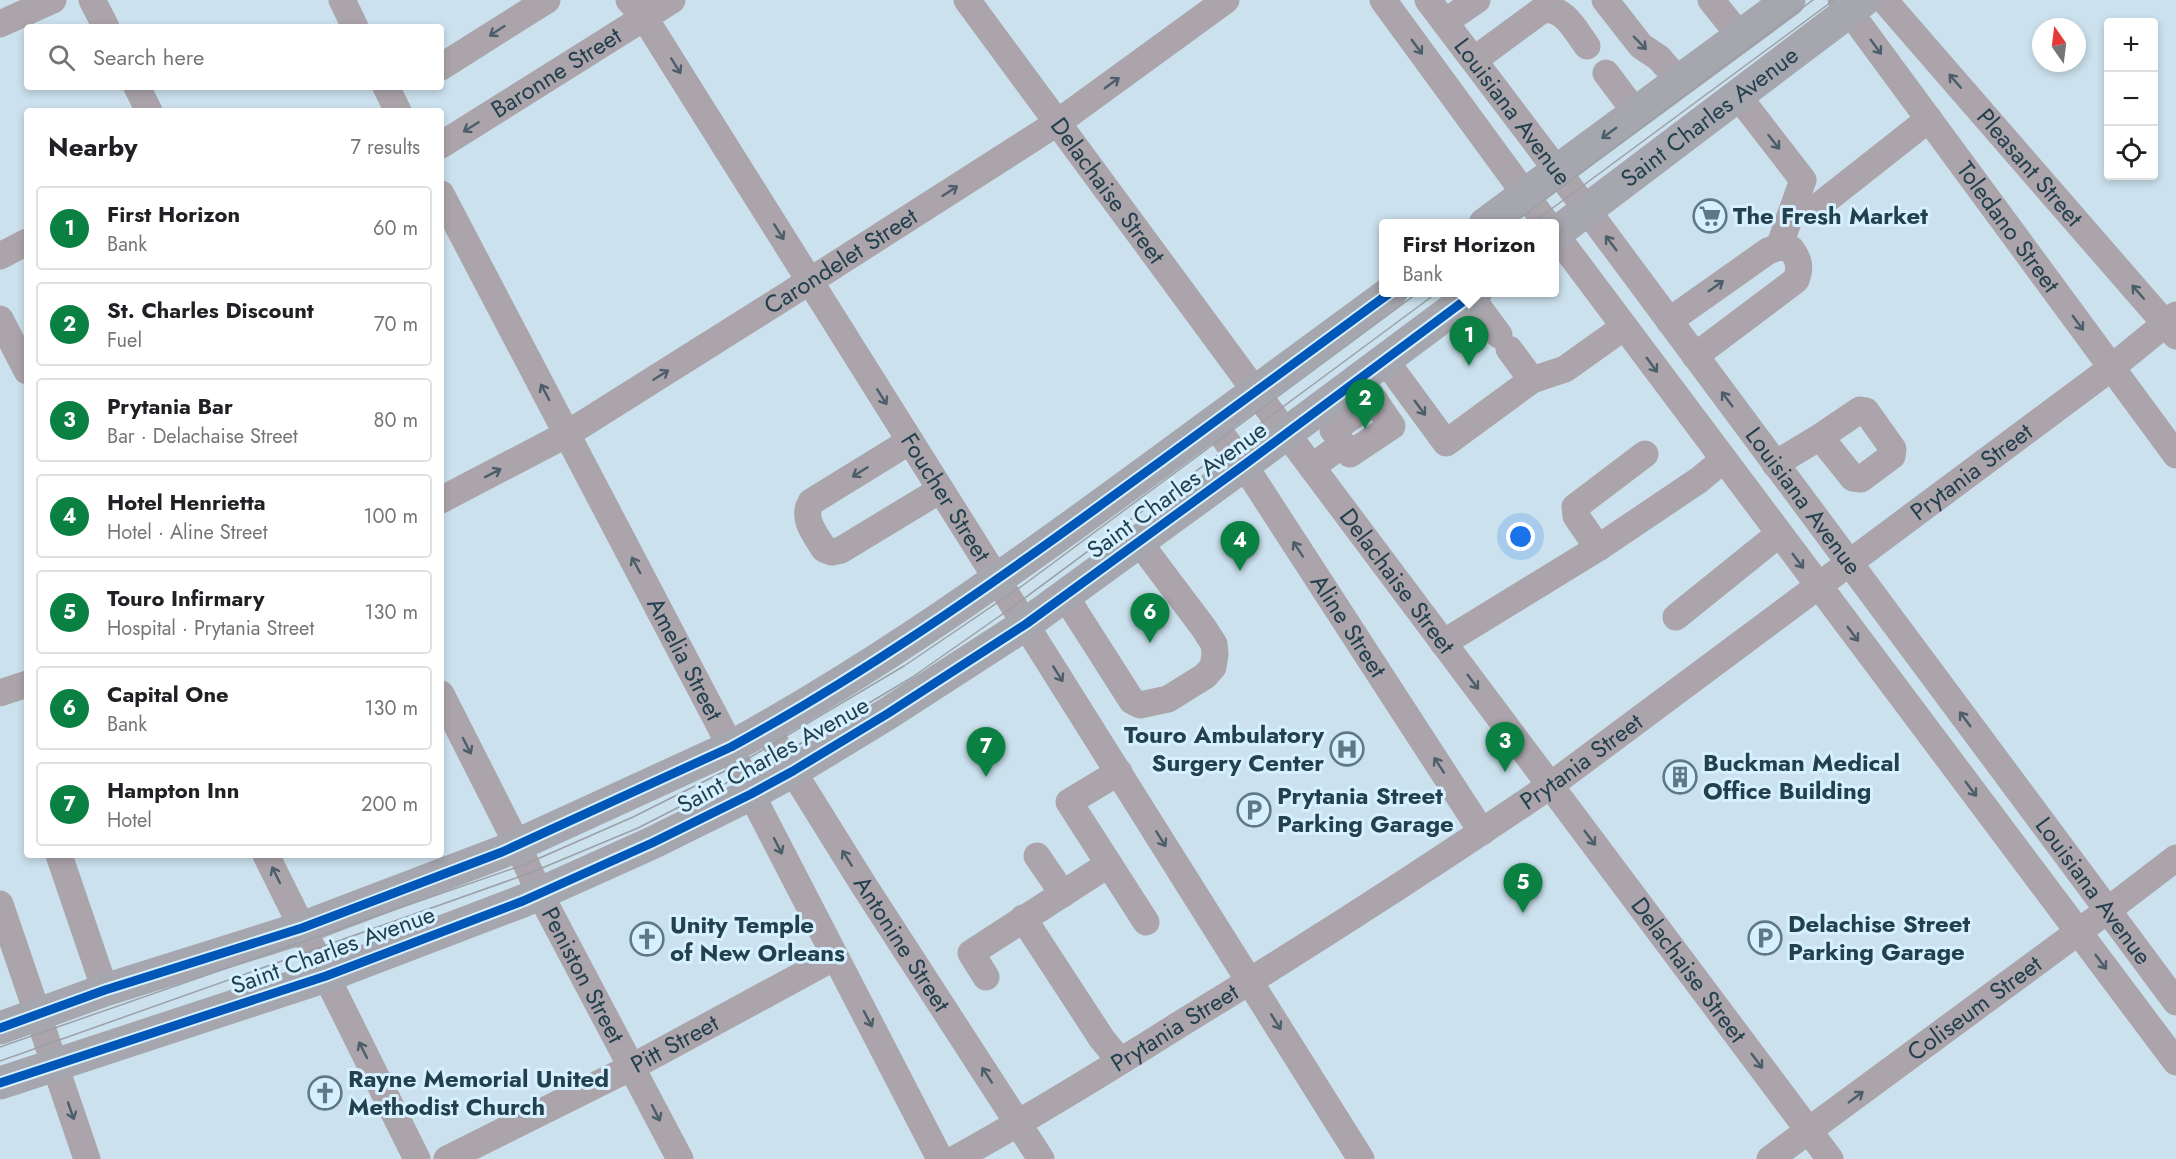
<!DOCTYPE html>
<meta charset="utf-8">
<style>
:root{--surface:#fff;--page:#f6f6f6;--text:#202124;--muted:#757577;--line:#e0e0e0;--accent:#0b8043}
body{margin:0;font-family:Jost,sans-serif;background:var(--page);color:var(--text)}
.controls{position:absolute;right:18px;top:18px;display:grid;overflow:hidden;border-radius:6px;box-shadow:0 3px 9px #0003}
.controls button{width:54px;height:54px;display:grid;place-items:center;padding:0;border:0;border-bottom:2px solid var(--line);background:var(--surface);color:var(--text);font:30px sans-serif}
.compass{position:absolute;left:2032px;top:18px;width:54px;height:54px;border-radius:50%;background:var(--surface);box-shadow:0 3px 9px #0003;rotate:346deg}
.you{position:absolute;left:1521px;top:537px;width:21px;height:21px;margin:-15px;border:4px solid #fff;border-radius:50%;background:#1a73e8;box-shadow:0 0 0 9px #1a73e833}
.badge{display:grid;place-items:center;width:39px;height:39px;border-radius:50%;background:var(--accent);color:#fff;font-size:20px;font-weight:700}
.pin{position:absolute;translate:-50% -50px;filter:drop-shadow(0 2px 3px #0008)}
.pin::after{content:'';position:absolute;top:32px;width:21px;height:18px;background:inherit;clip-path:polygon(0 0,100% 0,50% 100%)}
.popup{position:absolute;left:1379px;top:219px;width:180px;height:78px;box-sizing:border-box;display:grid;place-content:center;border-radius:6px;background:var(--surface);filter:drop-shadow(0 2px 4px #0005);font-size:20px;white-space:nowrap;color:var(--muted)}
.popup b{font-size:22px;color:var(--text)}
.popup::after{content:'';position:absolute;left:50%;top:100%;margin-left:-12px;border:12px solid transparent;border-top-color:var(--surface)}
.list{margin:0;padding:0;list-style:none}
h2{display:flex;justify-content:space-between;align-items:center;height:78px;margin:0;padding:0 24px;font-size:26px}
h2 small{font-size:20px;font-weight:400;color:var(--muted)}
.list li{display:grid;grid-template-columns:39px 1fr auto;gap:18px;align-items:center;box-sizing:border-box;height:84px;margin:0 12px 12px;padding:0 12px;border:2px solid var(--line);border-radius:6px}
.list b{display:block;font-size:22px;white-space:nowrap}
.list p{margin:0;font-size:20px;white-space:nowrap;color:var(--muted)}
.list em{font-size:20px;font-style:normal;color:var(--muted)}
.icon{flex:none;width:33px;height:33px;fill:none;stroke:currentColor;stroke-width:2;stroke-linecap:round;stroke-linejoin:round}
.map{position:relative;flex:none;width:2176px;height:1159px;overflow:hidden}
.search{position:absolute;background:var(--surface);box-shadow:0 3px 9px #0003;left:24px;top:24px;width:420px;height:66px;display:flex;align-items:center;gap:15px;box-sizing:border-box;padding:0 21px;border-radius:6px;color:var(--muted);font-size:22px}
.panel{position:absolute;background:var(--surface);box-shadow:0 3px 9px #0003;left:24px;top:108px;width:420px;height:750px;border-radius:6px}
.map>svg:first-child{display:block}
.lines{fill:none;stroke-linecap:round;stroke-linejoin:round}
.minor{stroke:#aba4aa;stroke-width:27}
.major{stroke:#a6a6ae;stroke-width:33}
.tram{stroke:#9ba0a6;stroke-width:1.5}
.cycleway-casing{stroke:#d6f0ff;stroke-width:13}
.cycleway{stroke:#0057b8;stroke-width:9}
.oneway{stroke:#4c5e6a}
.oneway2{stroke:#4a5f6b}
.labels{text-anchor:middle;stroke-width:6;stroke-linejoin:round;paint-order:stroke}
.street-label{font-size:24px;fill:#23404e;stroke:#d6f0ff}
.poi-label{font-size:24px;font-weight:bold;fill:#23404e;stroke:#d6f0ff;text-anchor:start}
</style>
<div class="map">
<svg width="2176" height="1159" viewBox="0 0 2176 1159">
<rect width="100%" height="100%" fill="#cbe1ed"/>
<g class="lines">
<!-- minor -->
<g class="minor">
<path d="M92 0 106 27"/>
<path d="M342 0 355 27"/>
<path id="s1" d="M629 0 644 17 1361 1159"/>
<path id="s2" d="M967 0 1287 434 1830 1159"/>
<path d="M1383 0 1547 224"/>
<path id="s3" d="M1428 0 1587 210 2176 1002"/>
<path d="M1605 0 1641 46 1659 58 1679 81"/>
<path d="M1711 0 1740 36"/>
<path id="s4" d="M1841 0 2176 455"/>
<path id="s5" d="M1884 0 2176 336"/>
<path d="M1445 22 1477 0"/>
<path d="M0 24 53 0"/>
<path d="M1474 60 1542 10C1564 6 1575 30 1587 46"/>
<path d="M441 67 547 0"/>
<path d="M1606 73 1636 113"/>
<path d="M137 87 149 111"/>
<path d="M386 87 398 111"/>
<path d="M1738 96 1803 180 1779 247"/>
<path id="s6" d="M441 145 672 0"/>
<path id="s7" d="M441 194 721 728 759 809 940 1159"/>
<path d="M1816 208 1929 119"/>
<path d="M1555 234 2176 1062"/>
<path d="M0 256 27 242"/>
<path d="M1471 297 1499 335"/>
<path d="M0 319 27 371"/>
<path d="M1669 321 1768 251 1779 247 1791 249C1799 260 1801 267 1796 280L1695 356"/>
<path d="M1385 360 1446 443 1532 380 1509 349"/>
<path d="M1532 380 1565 369 1624 327"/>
<path id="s8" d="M1213 423 1244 465 1482 832"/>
<path d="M1333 430 1375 401"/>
<path d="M910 441 811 502C801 519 816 535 824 549L832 552 841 550 940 490"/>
<path d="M1645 454 1575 507 1576 516 1598 548 1699 480 1723 460"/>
<path d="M1775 464 1820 437 1853 478 1861 479 1892 456 1893 449 1866 411 1860 410 1820 437"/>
<path d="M1312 467 1343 444 1350 454 1392 426 1360 379"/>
<path id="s9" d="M441 500 567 434 810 281 1057 123 1226 0"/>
<path d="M1065 596 1132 701 1140 705 1168 699 1205 676 1213 667 1215 654 1214 644 1203 627 1139 542"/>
<path d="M1676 617 1779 534"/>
<path d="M1443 643 1598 548"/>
<path d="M0 693 27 684"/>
<path id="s10" d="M441 694 518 846 540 894 680 1159"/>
<path id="s11" d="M766 728 863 884 1041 1159"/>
<path d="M1119 772 1069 802 1146 922"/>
<path d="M59 855 105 990"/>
<path d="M266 855 417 1159"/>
<path d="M1037 856 1063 894"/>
<path d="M0 904 87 1159"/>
<path d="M1023 918 1102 1039 1120 1061"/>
<path d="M986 977 971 953 1109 864"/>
<path id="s12" d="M447 1159 632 1067 835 957"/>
<path id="s13" d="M955 1159C1031 1117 1104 1072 1177 1026 1303 949 1428 869 1551 785L2111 368 2176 315"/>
<path id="s14" d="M1770 1159 2108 910 2176 858"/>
</g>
<!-- major -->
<g class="major">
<path d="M1485 224 1789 0"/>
<path id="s15" d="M1555 234 1864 0"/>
<path d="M0 1028 105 990 302 928 502 852 731 747C859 677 980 593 1098 507 1196 436 1293 364 1391 292"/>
<path d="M0 1083 326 976 523 901 652 843 751 794 793 771 887 714 1026 624 1244 465 1476 292"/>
</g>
<!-- tram -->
<g class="tram">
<path d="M1512 224 1813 0"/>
<path d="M1531 224 1834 0"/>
<path d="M0 1047 526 864 633 817 739 764 904 666 1022 586 1419 292"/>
<path d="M0 1061 530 873 638 828 783 754 911 678 1014 606 1438 292"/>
</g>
<!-- cycleway casing -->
<g class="cycleway-casing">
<g id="cycleway">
<path d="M0 1028 105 990 302 928 502 852 731 747C859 677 980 593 1098 507 1196 436 1293 364 1391 292"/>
<path d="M0 1083 326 976 523 901 652 843 751 794 793 771 887 714 1026 624 1244 465 1476 292"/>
</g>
</g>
<!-- cycleway -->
<use href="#cycleway" class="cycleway"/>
</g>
<!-- one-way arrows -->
<defs><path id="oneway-shaft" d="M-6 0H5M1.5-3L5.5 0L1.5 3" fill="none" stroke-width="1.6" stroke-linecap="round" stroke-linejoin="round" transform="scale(1.5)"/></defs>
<g class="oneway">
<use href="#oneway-shaft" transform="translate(497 31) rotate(147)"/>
<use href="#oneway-shaft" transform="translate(1640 43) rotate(46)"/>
<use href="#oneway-shaft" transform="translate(1417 47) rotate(54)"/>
<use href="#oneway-shaft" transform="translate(1876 47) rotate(54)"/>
<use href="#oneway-shaft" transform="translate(676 66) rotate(58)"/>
<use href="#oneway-shaft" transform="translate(1955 81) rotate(-131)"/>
<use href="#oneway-shaft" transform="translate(1112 83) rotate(-36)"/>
<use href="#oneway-shaft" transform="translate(471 127) rotate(148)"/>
<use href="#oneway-shaft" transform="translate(1774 142) rotate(52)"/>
<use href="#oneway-shaft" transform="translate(950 191) rotate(-33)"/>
<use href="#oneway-shaft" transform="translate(779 232) rotate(58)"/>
<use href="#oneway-shaft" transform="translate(1611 243) rotate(-127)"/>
<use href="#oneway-shaft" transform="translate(1716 286) rotate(-35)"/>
<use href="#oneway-shaft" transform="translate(2138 292) rotate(-131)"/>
<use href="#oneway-shaft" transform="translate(2078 323) rotate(54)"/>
<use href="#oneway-shaft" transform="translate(1652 365) rotate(54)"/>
<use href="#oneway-shaft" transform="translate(661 375) rotate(-32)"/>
<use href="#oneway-shaft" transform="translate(545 392) rotate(-118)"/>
<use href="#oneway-shaft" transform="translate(882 397) rotate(58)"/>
<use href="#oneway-shaft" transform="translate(1727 399) rotate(-127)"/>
<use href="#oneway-shaft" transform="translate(1420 408) rotate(54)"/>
<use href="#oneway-shaft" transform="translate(860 472) rotate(148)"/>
<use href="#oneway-shaft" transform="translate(493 473) rotate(-27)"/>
<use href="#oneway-shaft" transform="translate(1298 549) rotate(-123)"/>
<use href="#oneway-shaft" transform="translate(1798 561) rotate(53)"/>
<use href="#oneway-shaft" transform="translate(636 565) rotate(-118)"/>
<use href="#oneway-shaft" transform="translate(1853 634) rotate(53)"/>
<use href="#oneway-shaft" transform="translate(1058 674) rotate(58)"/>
<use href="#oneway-shaft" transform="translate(1473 682) rotate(53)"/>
<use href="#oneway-shaft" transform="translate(1965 719) rotate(-127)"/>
<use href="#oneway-shaft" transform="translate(467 746) rotate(63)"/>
<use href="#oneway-shaft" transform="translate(1439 765) rotate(-123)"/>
<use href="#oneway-shaft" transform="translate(1971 789) rotate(53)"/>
<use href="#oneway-shaft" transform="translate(1590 838) rotate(53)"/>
<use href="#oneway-shaft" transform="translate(1161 839) rotate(58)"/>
<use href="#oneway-shaft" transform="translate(778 846) rotate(63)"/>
<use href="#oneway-shaft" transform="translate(847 858) rotate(-122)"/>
<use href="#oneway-shaft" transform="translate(276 875) rotate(-116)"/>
<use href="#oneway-shaft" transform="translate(2101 962) rotate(53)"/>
<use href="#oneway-shaft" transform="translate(868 1019) rotate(62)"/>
<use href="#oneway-shaft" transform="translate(1276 1022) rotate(58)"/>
<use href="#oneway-shaft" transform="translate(363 1050) rotate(-117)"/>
<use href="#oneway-shaft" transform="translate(1757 1061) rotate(53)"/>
<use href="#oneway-shaft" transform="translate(987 1075) rotate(-123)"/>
<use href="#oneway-shaft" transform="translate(1856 1097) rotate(-37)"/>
<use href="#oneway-shaft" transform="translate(71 1111) rotate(71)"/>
<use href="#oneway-shaft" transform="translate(656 1113) rotate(63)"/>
</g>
<use class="oneway2" href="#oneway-shaft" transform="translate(1609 133) rotate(144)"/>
<!-- icons -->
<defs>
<g id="supermarket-ring" transform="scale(1.725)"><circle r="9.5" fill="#d6f0ff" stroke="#5e7886" stroke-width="1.5"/><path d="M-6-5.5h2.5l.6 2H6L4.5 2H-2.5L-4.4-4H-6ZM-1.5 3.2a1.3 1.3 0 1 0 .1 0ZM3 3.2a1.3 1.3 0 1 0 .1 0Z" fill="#5e7886"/></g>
<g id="hospital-ring" transform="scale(1.725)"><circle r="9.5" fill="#d6f0ff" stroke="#5e7886" stroke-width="1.5"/><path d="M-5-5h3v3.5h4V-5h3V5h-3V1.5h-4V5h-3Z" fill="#5e7886"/></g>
<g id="building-ring" transform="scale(1.725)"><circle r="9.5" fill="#d6f0ff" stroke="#5e7886" stroke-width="1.5"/><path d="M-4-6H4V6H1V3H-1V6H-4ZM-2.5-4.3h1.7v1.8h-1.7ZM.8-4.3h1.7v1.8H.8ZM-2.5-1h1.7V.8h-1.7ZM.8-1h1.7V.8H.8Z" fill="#5e7886"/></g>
<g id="parking-ring" transform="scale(1.725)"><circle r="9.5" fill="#d6f0ff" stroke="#5e7886" stroke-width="1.5"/><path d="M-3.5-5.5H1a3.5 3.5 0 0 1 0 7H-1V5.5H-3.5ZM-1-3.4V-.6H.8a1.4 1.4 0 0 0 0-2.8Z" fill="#5e7886"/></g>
<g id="church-ring" transform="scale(1.725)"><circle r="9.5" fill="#d6f0ff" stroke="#5e7886" stroke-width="1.5"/><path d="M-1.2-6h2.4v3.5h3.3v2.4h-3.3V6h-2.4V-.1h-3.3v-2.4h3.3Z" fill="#5e7886"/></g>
</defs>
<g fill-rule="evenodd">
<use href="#supermarket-ring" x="1710" y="216"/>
<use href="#hospital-ring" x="1347" y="749"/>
<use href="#building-ring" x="1680" y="777"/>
<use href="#parking-ring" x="1254" y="810"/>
<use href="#parking-ring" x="1765" y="938"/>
<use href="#church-ring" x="647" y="939"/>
<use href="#church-ring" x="325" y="1093"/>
</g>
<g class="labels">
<!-- street labels -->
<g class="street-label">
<text dy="8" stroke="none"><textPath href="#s6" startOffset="136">Baronne Street</textPath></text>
<text dy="8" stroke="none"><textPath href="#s3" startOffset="140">Louisiana Avenue</textPath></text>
<text dy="8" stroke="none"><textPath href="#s15" startOffset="194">Saint Charles Avenue</textPath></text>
<text dy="8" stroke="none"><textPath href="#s5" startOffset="222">Pleasant Street</textPath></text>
<text dy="8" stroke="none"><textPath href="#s2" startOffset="237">Delachaise Street</textPath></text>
<text dy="8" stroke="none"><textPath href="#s4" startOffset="282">Toledano Street</textPath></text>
<text dy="8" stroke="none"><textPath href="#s9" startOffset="466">Carondelet Street</textPath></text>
<text dy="8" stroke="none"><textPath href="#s13" startOffset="1228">Prytania Street</textPath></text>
<text transform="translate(1177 490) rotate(-36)" y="8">Saint Charles Avenue</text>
<text dy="8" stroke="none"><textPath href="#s1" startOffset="590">Foucher Street</textPath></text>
<text dy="8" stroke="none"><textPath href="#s3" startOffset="626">Louisiana Avenue</textPath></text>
<text dy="8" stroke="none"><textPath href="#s2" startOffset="723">Delachaise Street</textPath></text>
<text dy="8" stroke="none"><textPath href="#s8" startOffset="244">Aline Street</textPath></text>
<text dy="8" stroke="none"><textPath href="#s7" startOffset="525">Amelia Street</textPath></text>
<text transform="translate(773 755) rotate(-29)" y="8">Saint Charles Avenue</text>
<text dy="8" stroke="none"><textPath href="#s13" startOffset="742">Prytania Street</textPath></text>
<text dy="8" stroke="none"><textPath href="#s3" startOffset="1112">Louisiana Avenue</textPath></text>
<text dy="8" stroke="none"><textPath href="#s11" startOffset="255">Antonine Street</textPath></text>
<text transform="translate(333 950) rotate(-20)" y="8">Saint Charles Avenue</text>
<text dy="8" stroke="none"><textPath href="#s2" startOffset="1209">Delachaise Street</textPath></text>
<text dy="8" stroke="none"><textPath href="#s10" startOffset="315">Peniston Street</textPath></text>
<text dy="8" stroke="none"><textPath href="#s14" startOffset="254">Coliseum Street</textPath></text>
<text dy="8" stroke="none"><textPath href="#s13" startOffset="256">Prytania Street</textPath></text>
<text dy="8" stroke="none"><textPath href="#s12" startOffset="255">Pitt Street</textPath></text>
</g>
<!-- poi labels -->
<g class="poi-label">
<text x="1733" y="224">The Fresh Market</text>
<text x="1324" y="743" text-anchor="end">Touro Ambulatory<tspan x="1324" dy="28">Surgery Center</tspan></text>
<text x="1703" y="771">Buckman Medical<tspan x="1703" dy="28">Office Building</tspan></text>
<text x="1277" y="804">Prytania Street<tspan x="1277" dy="28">Parking Garage</tspan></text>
<text x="1788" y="932">Delachise Street<tspan x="1788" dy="28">Parking Garage</tspan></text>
<text x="670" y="933">Unity Temple<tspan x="670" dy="28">of New Orleans</tspan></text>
<text x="348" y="1087">Rayne Memorial United<tspan x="348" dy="28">Methodist Church</tspan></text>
</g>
</g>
</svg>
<div class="controls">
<button>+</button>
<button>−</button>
<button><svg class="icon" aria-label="locate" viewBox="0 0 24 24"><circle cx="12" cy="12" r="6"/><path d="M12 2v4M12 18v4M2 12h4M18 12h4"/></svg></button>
</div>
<svg class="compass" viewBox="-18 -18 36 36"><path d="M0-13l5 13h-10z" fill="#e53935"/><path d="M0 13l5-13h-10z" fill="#757577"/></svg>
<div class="you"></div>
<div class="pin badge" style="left:1469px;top:366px">1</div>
<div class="popup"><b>First Horizon</b>Bank</div>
<div class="pin badge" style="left:1365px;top:429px">2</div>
<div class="pin badge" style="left:1505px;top:772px">3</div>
<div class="pin badge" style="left:1240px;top:571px">4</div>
<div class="pin badge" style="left:1523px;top:913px">5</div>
<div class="pin badge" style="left:1150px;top:643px">6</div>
<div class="pin badge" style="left:986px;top:777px">7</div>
<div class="search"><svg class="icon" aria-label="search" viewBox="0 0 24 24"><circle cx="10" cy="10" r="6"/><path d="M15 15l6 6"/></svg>Search here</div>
<section class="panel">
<h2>Nearby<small>7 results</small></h2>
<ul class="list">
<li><span class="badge">1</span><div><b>First Horizon</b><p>Bank</p></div><em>60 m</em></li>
<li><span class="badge">2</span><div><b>St. Charles Discount</b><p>Fuel</p></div><em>70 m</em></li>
<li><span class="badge">3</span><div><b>Prytania Bar</b><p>Bar · Delachaise Street</p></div><em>80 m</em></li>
<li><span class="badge">4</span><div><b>Hotel Henrietta</b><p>Hotel · Aline Street</p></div><em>100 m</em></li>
<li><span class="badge">5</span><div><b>Touro Infirmary</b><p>Hospital · Prytania Street</p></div><em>130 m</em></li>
<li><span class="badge">6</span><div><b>Capital One</b><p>Bank</p></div><em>130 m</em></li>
<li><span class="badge">7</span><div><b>Hampton Inn</b><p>Hotel</p></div><em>200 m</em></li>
</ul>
</section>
</div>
